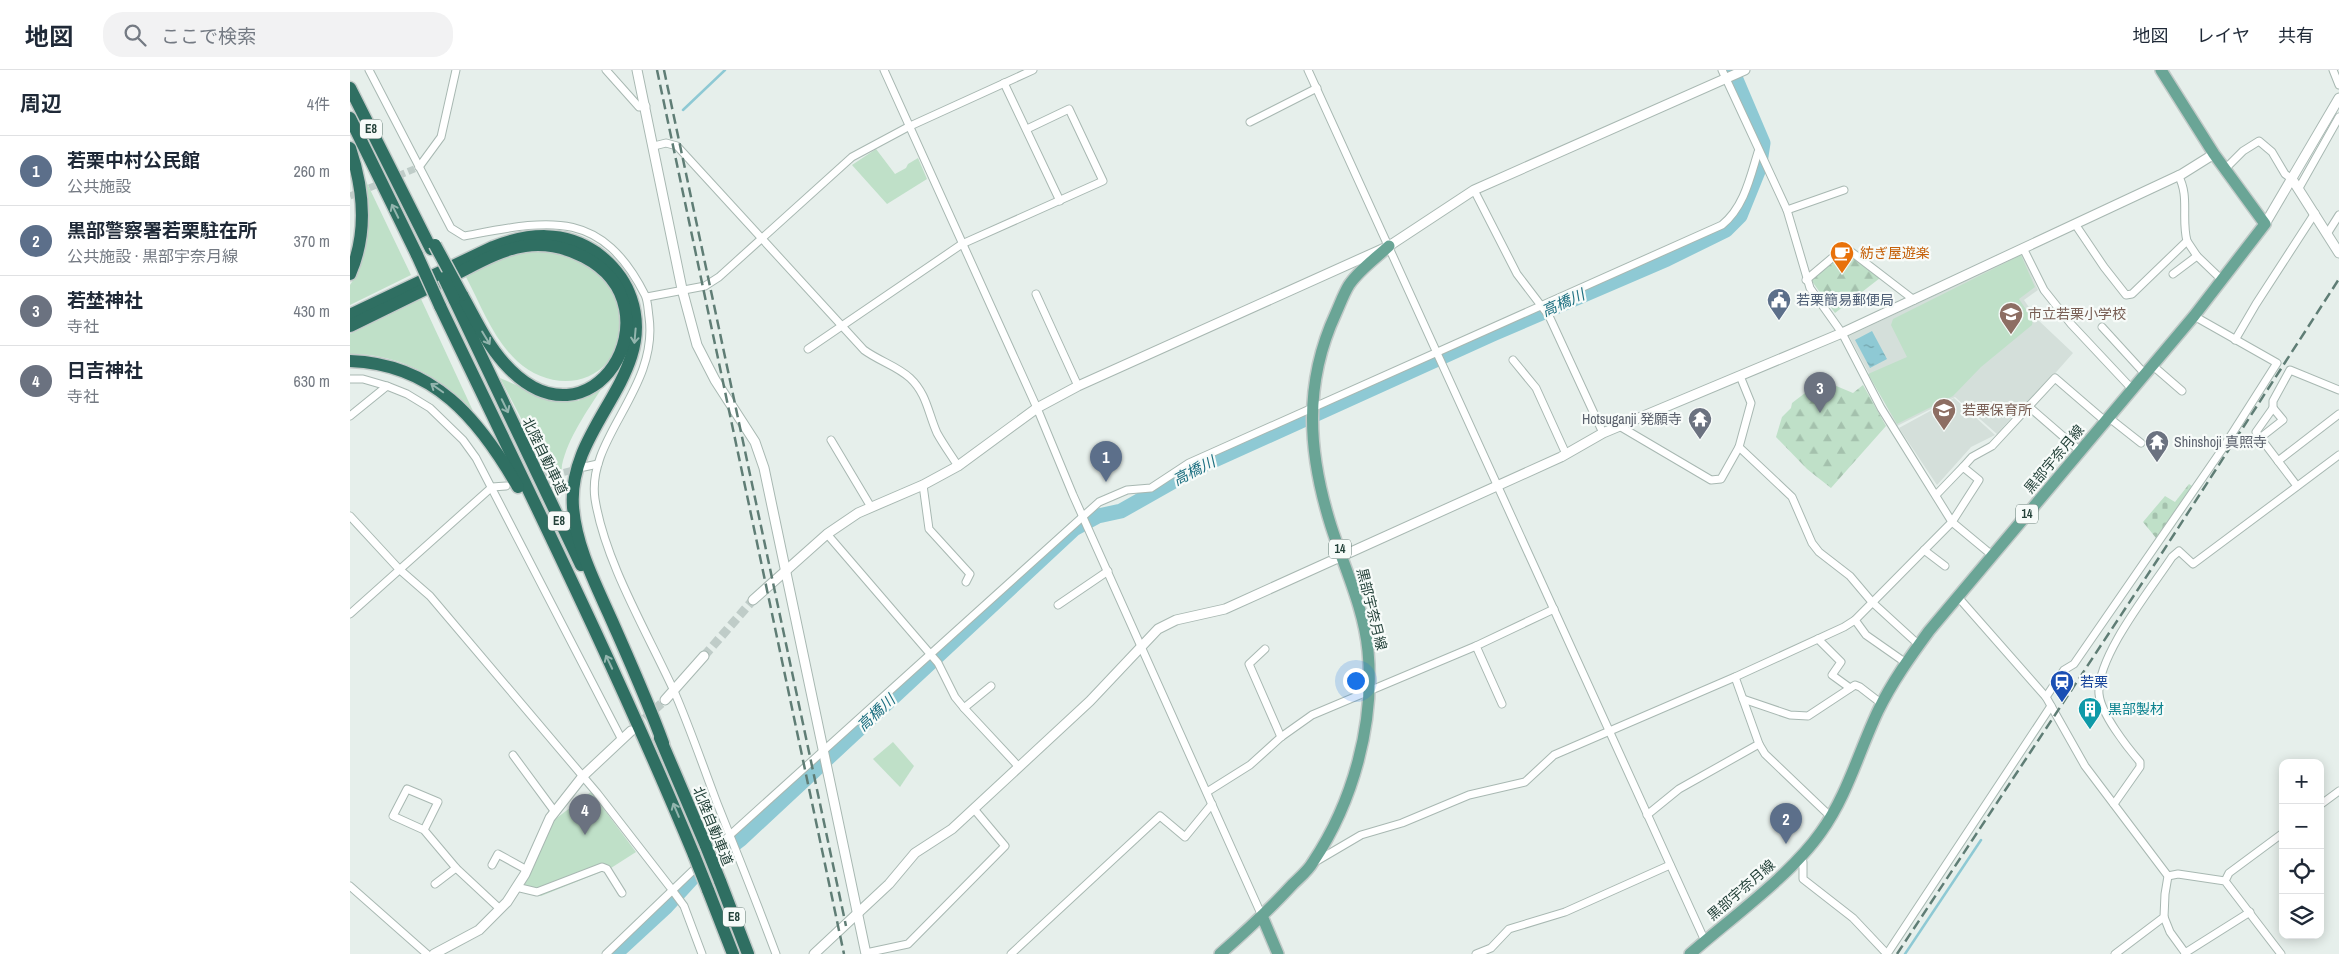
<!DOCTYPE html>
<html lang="ja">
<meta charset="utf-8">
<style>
:root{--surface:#fff;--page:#f2f2f3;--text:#1f2937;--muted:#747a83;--line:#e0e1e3;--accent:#111827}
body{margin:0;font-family:"Archivo Narrow","Noto Sans JP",sans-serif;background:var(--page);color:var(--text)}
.controls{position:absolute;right:15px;bottom:15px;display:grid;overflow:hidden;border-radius:10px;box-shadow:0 2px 12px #0003}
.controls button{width:45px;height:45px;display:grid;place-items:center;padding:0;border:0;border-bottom:1px solid var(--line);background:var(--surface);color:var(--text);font:25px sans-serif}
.you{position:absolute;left:1005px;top:610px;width:18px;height:18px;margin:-12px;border:4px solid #fff;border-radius:50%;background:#1a73e8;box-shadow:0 0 0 8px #1a73e833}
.badge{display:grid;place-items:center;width:32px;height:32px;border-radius:50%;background:var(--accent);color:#fff;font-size:16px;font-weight:700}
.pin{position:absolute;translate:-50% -41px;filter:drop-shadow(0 1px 2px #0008)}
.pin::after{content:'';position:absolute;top:26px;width:18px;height:15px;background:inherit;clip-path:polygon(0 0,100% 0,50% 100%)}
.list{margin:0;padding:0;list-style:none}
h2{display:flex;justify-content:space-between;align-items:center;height:65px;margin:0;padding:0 20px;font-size:21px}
h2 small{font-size:16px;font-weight:400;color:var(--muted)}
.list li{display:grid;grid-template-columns:32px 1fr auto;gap:15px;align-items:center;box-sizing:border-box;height:70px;padding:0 20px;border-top:1px solid var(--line)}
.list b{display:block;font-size:19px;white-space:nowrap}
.list p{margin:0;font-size:16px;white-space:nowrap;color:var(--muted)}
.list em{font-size:16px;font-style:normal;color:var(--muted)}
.icon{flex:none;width:28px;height:28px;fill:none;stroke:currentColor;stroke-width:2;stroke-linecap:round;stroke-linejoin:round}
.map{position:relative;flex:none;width:1989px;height:884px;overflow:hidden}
header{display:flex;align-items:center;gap:30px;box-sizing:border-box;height:70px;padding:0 25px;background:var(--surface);border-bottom:1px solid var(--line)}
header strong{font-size:24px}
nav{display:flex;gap:28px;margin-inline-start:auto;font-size:18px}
.search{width:350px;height:45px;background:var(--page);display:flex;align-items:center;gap:12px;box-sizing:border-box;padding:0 18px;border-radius:20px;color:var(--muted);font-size:19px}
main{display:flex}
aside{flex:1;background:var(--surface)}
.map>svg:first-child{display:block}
.built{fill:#d4dfda}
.green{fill:#bfe0c8}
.forest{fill:url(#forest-firs)}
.cemetery{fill:url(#cemetery-stones)}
.water{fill:url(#water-ripples)}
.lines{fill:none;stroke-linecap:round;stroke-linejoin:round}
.stream{stroke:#8ec9d4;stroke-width:2.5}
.river{stroke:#8ec9d4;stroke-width:15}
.minor-tunnel{stroke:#bfccc8;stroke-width:7;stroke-dasharray:7 3.5;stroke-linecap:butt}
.tertiary-tunnel{stroke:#bfccc8;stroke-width:9;stroke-dasharray:9 4.5;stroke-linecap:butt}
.minor-casing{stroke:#a8b8b2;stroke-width:9}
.tertiary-casing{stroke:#a8b8b2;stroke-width:11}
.primary-casing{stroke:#c2cac8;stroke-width:14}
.motorway-casing{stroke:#c2cac8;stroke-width:15}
.minor{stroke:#fff;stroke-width:7}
.tertiary{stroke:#fff;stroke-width:9}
.primary{stroke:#6aa596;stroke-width:11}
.motorway{stroke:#2f6f62;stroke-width:12}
.rail{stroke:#5f7d75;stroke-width:2.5;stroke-dasharray:10 5;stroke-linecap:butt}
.motorway-bridge-casing{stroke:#c2cac8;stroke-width:15;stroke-linecap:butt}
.motorway-bridge{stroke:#2f6f62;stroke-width:12}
.oneway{stroke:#93b5ae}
.labels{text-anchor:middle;stroke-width:4.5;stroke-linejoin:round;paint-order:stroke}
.shield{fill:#f7fbf9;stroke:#637a73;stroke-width:1}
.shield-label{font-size:12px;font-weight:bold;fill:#24423a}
.food-label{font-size:14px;fill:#c56008;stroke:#f7fbf9;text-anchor:start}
.service-label{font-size:14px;fill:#4e5e75;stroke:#f7fbf9;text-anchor:start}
.education-label{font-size:14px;fill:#785e54;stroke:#f7fbf9;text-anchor:start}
.worship-label{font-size:14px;fill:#5b616d;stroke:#f7fbf9;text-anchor:end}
.street-label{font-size:14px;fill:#24423a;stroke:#f7fbf9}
.transit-label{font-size:14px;fill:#164399;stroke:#f7fbf9;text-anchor:start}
.culture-label{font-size:14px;fill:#0d838f;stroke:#f7fbf9;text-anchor:start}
.water-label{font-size:15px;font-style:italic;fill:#1c6f80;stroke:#f7fbf9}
</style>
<header>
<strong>地図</strong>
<div class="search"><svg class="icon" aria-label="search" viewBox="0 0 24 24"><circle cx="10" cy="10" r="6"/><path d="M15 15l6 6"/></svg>ここで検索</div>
<nav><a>地図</a><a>レイヤ</a><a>共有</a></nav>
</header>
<main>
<aside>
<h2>周辺<small>4件</small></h2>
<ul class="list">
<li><span class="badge" style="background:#5c6f8a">1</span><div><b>若栗中村公民館</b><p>公共施設</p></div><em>260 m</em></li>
<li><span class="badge" style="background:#5c6f8a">2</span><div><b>黒部警察署若栗駐在所</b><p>公共施設 · 黒部宇奈月線</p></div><em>370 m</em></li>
<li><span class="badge" style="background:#6b7280">3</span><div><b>若埜神社</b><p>寺社</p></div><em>430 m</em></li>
<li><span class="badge" style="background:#6b7280">4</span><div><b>日吉神社</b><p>寺社</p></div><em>630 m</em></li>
</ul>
</aside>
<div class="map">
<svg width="1989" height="884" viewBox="0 0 1989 884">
<defs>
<pattern id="forest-firs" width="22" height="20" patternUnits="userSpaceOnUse" patternTransform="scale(1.25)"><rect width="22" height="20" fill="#bfe0c8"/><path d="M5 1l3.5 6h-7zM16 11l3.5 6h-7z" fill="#a4c1ad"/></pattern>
<pattern id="cemetery-stones" width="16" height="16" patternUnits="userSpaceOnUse" patternTransform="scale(1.25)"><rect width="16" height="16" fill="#bfe0c8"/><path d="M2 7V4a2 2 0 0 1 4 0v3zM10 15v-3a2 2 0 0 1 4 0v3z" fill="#a4c1ad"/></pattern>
<pattern id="water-ripples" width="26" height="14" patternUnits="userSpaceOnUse" patternTransform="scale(1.25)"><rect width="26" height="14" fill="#8ec9d4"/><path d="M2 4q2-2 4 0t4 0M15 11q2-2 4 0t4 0" fill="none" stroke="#74a5ad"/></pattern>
</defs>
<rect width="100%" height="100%" fill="#e6efeb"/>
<!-- built -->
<g class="built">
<path d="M1672 184 1688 220 1674 230 1687 249 1723 283 1679 333 1676 331 1647 364 1605 327 1547 356 1499 266Z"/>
<path d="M1604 328 1645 365 1621 377 1587 415 1549 358Z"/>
</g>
<!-- green -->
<g class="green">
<path d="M526 79 545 104 556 98 558 94 568 88 577 109 537 134 502 95Z"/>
<path d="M15 109 61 205 0 235V215L9 201 18 156 19 135Z"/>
<path d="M182 178C189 179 197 178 204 180 242 188 274 220 269 260 268 269 264 285 258 292 233 320 193 315 167 291 143 269 131 235 116 207L155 185Z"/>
<path d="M1671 185 1685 217 1669 229 1683 250 1682 255 1631 297 1603 326 1547 354 1518 304 1557 287 1541 255 1543 249Z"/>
<path d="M71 229 123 341C92 307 47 283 0 284V264Z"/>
<path d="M150 308 194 327 228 331 252 318C237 341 218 368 212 395 211 404 211 414 210 423Z"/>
<path d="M543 672 564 696 550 717 523 689Z"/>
<path d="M241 722 286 782 261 798 191 826 171 822 204 750Z"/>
</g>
<!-- forest -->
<g class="forest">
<path d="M1495 182 1530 208 1485 243 1461 210Z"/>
<path d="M1472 310 1503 323 1513 315 1536 356 1481 418 1457 399 1426 367 1432 347 1441 338 1442 333Z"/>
</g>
<!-- cemetery -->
<path class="cemetery" d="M1839 414 1842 416 1806 468 1793 452 1815 426 1825 432Z"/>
<!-- water -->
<path class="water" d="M1522 261 1537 289 1520 298 1505 270Z"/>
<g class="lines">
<!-- stream -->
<g class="stream">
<path d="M333 40 375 0"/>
<path d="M1555 884 1631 770"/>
</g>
<!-- river -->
<path class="river" d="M265 884 316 837 347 803 391 769 724 459 748 446 771 441 847 398 1143 264 1317 189 1376 160 1390 146 1409 99 1413 73 1382 0"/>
<!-- minor-tunnel -->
<g class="minor-tunnel">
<path d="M0 126 69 97"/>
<path d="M173 412 228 399"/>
</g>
<!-- tertiary-tunnel -->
<g class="tertiary-tunnel">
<path d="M354 586 403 530"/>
<path d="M285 658 315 630"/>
</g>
<!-- minor casing -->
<g class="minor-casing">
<g id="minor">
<path d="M19 0 101 158 114 166C196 151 250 136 295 225 298 231 298 240 299 247 309 319 236 368 245 429 255 492 297 562 324 621 340 658 353 696 367 733 387 783 407 833 426 884"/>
<path d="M256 0 289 37 296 36"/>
<path d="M534 0 687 338 723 425 912 846"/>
<path d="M958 0 1355 871"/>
<path d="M1372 0 1437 140 1460 218 1492 263 1531 338 1602 452 1643 486"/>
<path d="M1983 0 1989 15"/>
<path d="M654 13 710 131"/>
<path d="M900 52 967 18"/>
<path d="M304 76 316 73 327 76 514 280C529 291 547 296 560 308 577 324 578 343 587 363 593 374 601 385 608 396"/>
<path d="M69 97 91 67 106 0"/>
<path d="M1875 99 1893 81 1909 71 1922 82 1935 104 1942 109"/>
<path d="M1949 118 1989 47"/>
<path d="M1124 120 1167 204 1199 246 1253 363"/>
<path d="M1437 140 1494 120"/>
<path d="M1725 154 1754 197 1776 225 1782 224 1837 171C1831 148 1840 126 1828 105"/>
<path d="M1977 164 1989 145"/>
<path d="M1673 178 1694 220 1721 254 1782 319"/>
<path d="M1847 186 1872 210"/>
<path d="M1823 204 1847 186 1837 171"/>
<path d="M1456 210 1495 177 1564 230"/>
<path d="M686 224 728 316"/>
<path d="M297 227 355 216 369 207 502 87 558 57 683 0"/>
<path d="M1752 257 1795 304"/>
<path d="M1885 270 1906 234 1965 143"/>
<path d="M458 279 612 174 753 111 719 39 677 59"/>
<path d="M1163 290 1186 318 1216 384"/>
<path d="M1802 295 1832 321"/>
<path d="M1390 306 1401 333 1389 377 1442 427 1462 473 1469 482 1500 506 1522 532 1569 575"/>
<path d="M0 309H13L37 316"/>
<path d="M1678 336 1730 381"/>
<path d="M0 346 37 316 57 324 80 338 113 370 126 388 272 670"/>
<path d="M1758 347 1791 373"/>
<path d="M1271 357 1361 410 1371 409 1389 377"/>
<path d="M1910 368 1933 350 1923 338"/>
<path d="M481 370 521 437"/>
<path d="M1928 391 1989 344"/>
<path d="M234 397 248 394"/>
<path d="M1613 397 1622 387 1642 376 1705 308 1755 351"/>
<path d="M573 415 579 459 620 504 616 512"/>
<path d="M1947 416 1906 362 1923 338V331L1940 300 1989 320"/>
<path d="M0 446 49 499 80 526 247 723 320 817 334 836 352 884"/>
<path d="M477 464 588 593 605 627 614 638"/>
<path d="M1574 480 1595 496"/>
<path d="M1608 527 1696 627 1735 696 1818 806 1815 824 1814 847 1765 884"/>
<path d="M708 535 758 501"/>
<path d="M0 544 142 417 156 416"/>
<path d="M1505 550 1516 565 1556 593"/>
<path d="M1468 569 1491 592 1482 605 1500 618"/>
<path d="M915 579 899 594 931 667"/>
<path d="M641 616 614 638 669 697"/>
<path d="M1696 627 1714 600 1724 594 1871 381 1927 293 1844 246"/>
<path d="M1393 629 1440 645 1458 646 1505 615 1510 617 1532 634"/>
<path d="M1152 634 1126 576 1204 539"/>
<path d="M1409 674 1415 684 1481 747"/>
<path d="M163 685 205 742"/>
<path d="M857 722 900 695 931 667 962 645 1126 576"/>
<path d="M1764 734 1790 697V692C1777 677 1751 644 1749 624 1746 587 1801 519 1822 487L1829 481 1843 494 1989 385"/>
<path d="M1970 735 1989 721"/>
<path d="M1297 745 1329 719 1409 674 1385 607"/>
<path d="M74 760 88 732 57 719 43 746 74 760 106 798"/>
<path d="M1449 788 1453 792V809L1503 848 1537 884"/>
<path d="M965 792 1011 765 1052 753 1119 725 1175 712 1204 685 1385 607 1494 557 1505 550 1602 452 1629 410 1613 397 1586 425"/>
<path d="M142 795 148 784 177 800"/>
<path d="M1818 806 1828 804 1875 811 1931 884"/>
<path d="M1875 811 1879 803 1933 763"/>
<path d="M85 814 106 798 150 839"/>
<path d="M0 816 77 884"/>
<path d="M166 817 187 822 252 797 257 799 272 823"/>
<path d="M1814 847 1820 862 1836 884"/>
<path d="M516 883 558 874 655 776 624 739"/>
<path d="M1835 883 1900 842"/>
<path d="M256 884 380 765 749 432 777 420 801 418 839 393 1372 155C1394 137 1400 108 1408 82"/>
<path d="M661 884 810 746 835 767 862 734"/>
<path d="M1126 884 1141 878 1159 859 1215 842 1320 795"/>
<path d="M1537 884 1701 636"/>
</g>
</g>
<!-- tertiary casing -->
<g class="tertiary-casing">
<g id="tertiary">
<path d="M287 0 332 219 347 275 365 310 405 372 414 398 516 884"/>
<path d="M1942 109 1989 183"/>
<path d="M1915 154 1989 28"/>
<path d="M403 530 477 464 508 443 573 415 608 396 687 338 728 316 1039 176 1124 120 1395 0"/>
<path d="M315 630 354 586"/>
<path d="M84 884 129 860 157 832 175 804 200 748 233 706 281 661"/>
<path d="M464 884 539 814 565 783 602 759 740 631 808 559 826 550 875 539 1211 387 1253 363 1492 263 1832 104 1864 84"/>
</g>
</g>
<!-- primary casing -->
<g class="primary-casing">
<g id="primary">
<path d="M912 846 928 884"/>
<path d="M870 884C895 862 919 840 942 815 949 808 958 801 963 792 1003 732 1025 653 1018 581 1014 538 994 497 981 456 958 383 953 314 986 243 990 234 994 223 999 215 1009 200 1026 188 1039 176"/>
<path d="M1340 884C1381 848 1441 805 1471 762 1497 726 1509 681 1528 641 1542 612 1560 587 1579 561L1844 246 1915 154 1864 84 1811 0"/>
</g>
</g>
<!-- motorway casing -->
<g class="motorway-casing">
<g id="motorway">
<path d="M0 18 81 179"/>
<path d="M0 48 67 185"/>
<path d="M0 78C14 120 18 163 0 204"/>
<path d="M104 229 231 495"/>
<path d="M90 236C177 418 267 599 344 785"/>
<path d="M0 245 143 177C179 163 214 160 247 183 263 195 275 210 281 228 308 306 217 356 223 437 226 477 246 515 262 551 280 592 298 632 313 673"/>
<path d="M0 256C33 240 66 224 98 208 123 196 148 180 175 176 196 173 215 177 234 187 332 238 241 391 154 293 136 273 125 248 112 225"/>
<path d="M0 291C84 294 129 349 168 417"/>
<path d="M310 668 356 776"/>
<path d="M370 811 398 884"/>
<path d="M358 820 383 884"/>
</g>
</g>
<!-- minor -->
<use href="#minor" class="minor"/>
<!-- tertiary -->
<use href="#tertiary" class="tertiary"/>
<!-- primary -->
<use href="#primary" class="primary"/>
<!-- motorway -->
<use href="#motorway" class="motorway"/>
<!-- rail -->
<g class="rail">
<path d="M307 0 494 884"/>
<path d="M314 0 496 856"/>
<path d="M1547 884 1810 486 1989 209"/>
</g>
<!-- motorway-bridge casing -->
<g class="motorway-bridge-casing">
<g id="motorway-bridge">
<path d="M85 175 112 225"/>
<path d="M67 185 90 236"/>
<path d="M94 208 104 229"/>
<path d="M356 776 370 811"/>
<path d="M344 785 358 820"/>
</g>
</g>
<!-- motorway-bridge -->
<use href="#motorway-bridge" class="motorway-bridge"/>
</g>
<!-- one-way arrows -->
<defs><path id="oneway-shaft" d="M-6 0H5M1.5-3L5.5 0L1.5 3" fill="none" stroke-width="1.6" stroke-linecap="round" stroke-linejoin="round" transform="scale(1.25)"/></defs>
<g class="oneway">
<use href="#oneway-shaft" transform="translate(45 141) rotate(-116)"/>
<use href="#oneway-shaft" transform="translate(285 266) rotate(95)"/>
<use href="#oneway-shaft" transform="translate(136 268) rotate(59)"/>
<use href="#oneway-shaft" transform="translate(87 318) rotate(-145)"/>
<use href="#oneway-shaft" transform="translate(155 336) rotate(64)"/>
<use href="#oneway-shaft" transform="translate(259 592) rotate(-115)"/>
<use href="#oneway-shaft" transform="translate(326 740) rotate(-113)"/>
</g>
<!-- icons -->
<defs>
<g id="cafe-pin" transform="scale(1.25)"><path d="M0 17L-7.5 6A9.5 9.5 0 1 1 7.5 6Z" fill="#e8710a" stroke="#f7fbf9"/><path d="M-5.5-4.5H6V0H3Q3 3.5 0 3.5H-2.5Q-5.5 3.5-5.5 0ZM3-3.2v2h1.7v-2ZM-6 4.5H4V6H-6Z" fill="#fff"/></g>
<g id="civic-pin" transform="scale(1.25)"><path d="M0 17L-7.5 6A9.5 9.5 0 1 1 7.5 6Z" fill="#5c6f8a" stroke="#f7fbf9"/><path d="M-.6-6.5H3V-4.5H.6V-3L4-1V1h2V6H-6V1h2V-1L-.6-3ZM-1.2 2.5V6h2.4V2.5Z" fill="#fff"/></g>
<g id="school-pin" transform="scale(1.25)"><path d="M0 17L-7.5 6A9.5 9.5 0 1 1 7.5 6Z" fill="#8d6e63" stroke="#f7fbf9"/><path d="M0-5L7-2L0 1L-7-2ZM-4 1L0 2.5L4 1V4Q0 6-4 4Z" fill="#fff"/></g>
<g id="temple-pin" transform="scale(1.25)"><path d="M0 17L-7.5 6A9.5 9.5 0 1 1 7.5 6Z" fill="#6b7280" stroke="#f7fbf9"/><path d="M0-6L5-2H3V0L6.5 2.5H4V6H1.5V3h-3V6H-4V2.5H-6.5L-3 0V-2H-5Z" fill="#fff"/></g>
<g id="station-pin" transform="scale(1.25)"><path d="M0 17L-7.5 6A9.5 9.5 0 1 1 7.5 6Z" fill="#1a4fb4" stroke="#f7fbf9"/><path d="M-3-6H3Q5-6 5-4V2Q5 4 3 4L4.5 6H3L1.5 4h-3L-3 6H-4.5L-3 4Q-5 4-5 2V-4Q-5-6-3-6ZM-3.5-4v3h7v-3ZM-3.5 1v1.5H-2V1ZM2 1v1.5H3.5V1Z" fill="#fff"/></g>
<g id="building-pin" transform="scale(1.25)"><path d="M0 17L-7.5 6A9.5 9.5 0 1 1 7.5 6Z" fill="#0f9aa8" stroke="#f7fbf9"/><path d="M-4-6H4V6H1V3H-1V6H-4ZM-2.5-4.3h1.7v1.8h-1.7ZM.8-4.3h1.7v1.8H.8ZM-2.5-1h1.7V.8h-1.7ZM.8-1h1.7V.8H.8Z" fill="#fff"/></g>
</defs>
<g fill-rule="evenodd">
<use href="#cafe-pin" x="1492" y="183"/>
<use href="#civic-pin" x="1429" y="230"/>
<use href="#school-pin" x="1661" y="244"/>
<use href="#school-pin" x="1594" y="340"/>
<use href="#temple-pin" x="1350" y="349"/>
<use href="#temple-pin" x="1807" y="372"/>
<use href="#station-pin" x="1712" y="612"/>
<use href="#building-pin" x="1740" y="639"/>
</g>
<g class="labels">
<!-- shield labels -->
<g class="shield">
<rect x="10" y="49.5" width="22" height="19" rx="4"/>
<rect x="1666" y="434.5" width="22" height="19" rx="4"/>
<rect x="198" y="441.5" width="22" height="19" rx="4"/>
<rect x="979" y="469.5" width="22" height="19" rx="4"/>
<rect x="373" y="837.5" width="22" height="19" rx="4"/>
</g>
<g class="shield-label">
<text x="21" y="63">E8</text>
<text x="1677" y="448">14</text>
<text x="209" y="455">E8</text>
<text x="990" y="483">14</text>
<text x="384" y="851">E8</text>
</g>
<!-- food labels -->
<g class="food-label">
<text x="1510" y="188">紡ぎ屋遊楽</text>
</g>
<!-- service labels -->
<g class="service-label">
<text x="1446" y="235">若栗簡易郵便局</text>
</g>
<!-- education labels -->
<g class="education-label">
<text x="1678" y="249">市立若栗小学校</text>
<text x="1612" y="345">若栗保育所</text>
</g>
<!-- worship labels -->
<g class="worship-label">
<text x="1332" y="354">Hotsuganji 発願寺</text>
<text x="1824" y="377" text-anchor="start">Shinshoji 真照寺</text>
</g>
<!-- street labels -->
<g class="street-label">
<text transform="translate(195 386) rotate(64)" y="5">北陸自動車道</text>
<text transform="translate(1704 389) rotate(-50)" y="5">黒部宇奈月線</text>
<text transform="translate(1022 539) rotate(76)" y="5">黒部宇奈月線</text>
<text transform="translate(363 756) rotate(68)" y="5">北陸自動車道</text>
<text transform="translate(1391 820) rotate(-41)" y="5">黒部宇奈月線</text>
</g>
<!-- transit labels -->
<g class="transit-label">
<text x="1730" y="617">若栗</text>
</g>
<!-- culture labels -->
<g class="culture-label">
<text x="1758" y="644">黒部製材</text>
</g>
<!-- water labels -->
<g class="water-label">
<text transform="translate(1213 233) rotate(-24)" y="5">高橋川</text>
<text transform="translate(844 401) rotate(-27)" y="5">高橋川</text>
<text transform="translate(526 643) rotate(-43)" y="5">高橋川</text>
</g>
</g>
</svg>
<div class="controls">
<button>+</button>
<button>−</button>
<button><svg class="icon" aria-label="locate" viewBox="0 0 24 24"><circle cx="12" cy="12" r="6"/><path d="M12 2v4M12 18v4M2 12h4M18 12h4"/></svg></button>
<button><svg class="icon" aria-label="layers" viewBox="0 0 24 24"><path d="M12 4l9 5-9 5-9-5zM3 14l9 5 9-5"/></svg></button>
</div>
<div class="you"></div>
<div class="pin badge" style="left:756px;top:412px;background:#5c6f8a">1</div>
<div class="pin badge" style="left:1436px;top:774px;background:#5c6f8a">2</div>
<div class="pin badge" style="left:1470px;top:343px;background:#6b7280">3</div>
<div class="pin badge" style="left:235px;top:765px;background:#6b7280">4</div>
</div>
</main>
